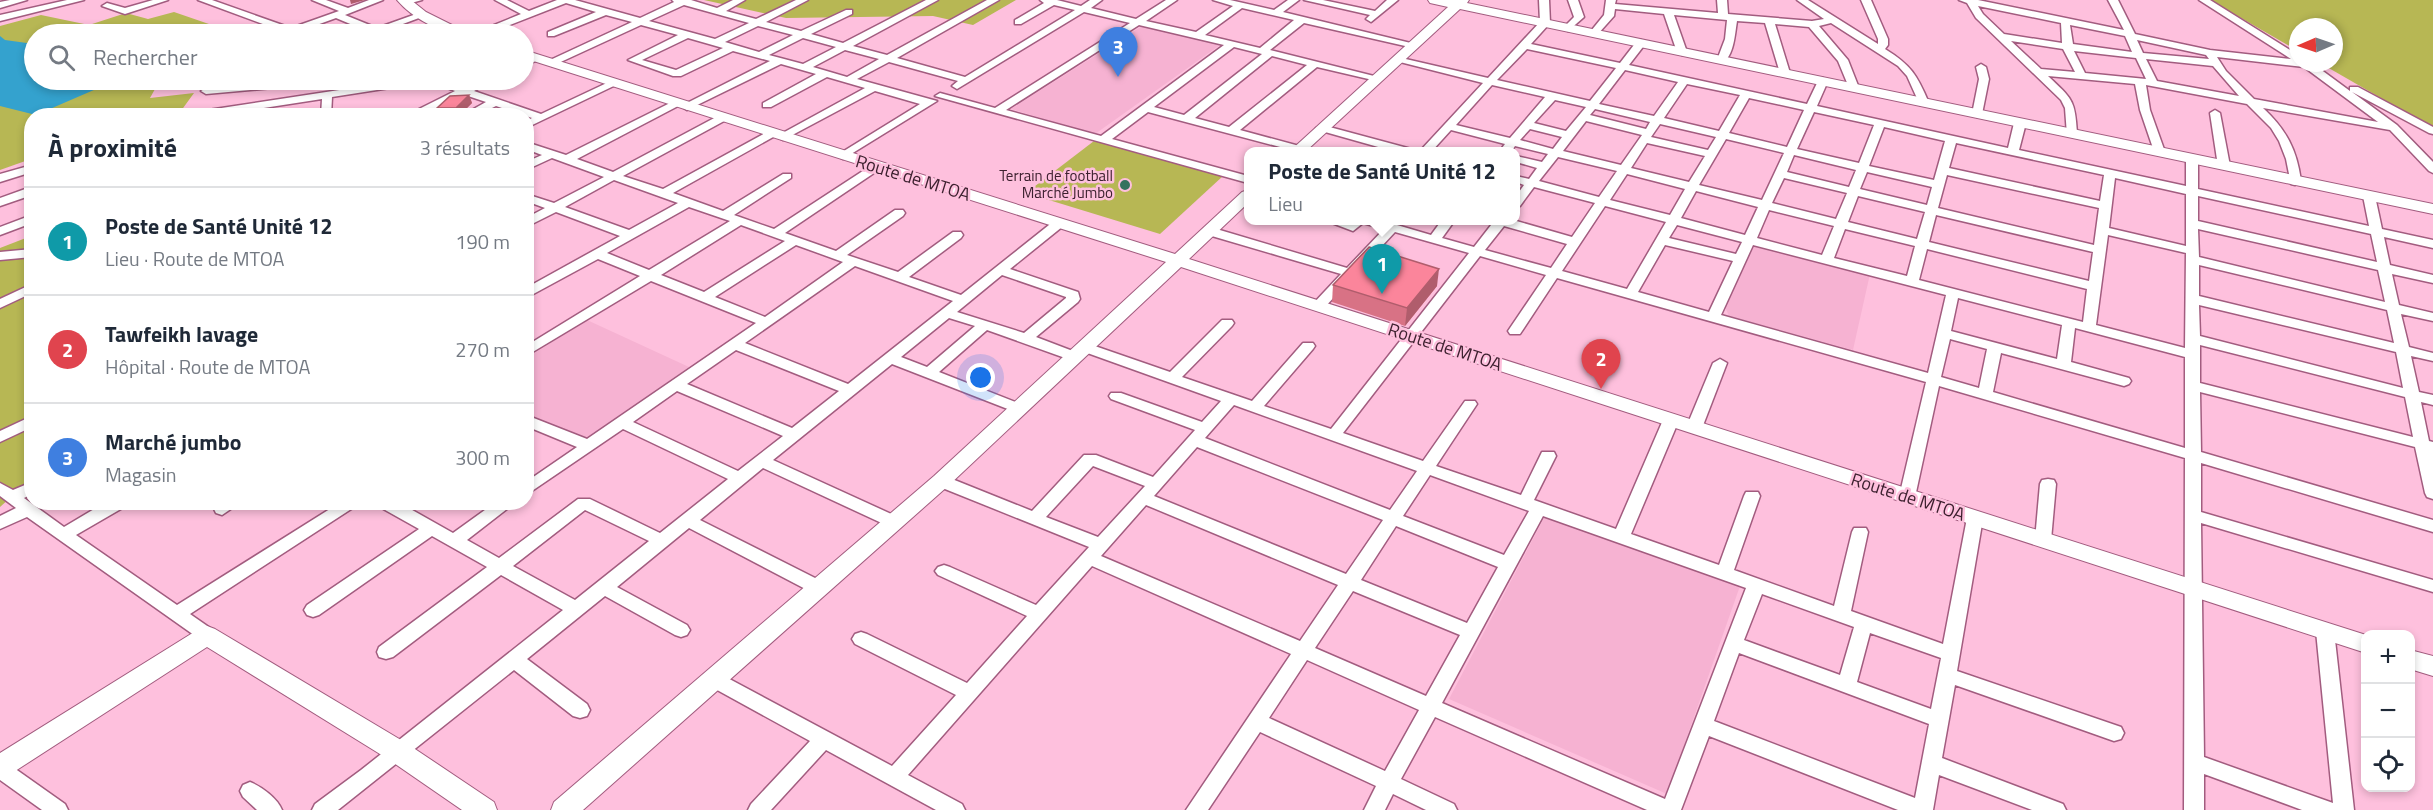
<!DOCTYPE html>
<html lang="fr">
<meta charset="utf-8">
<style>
:root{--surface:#fff;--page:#f2f2f3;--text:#1f2937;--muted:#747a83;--line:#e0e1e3;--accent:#0b8043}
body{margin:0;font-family:"Titillium Web",sans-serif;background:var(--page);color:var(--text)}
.controls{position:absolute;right:18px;bottom:18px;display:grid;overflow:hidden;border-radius:12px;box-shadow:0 3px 9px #0003}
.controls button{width:54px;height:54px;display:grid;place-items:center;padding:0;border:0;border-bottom:2px solid var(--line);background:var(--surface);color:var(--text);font:30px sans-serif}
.compass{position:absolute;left:2289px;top:18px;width:54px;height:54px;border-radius:50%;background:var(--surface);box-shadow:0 3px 9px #0003;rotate:268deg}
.you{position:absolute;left:981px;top:378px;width:21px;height:21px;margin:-15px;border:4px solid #fff;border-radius:50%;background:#1a73e8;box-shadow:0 0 0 9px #1a73e833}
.badge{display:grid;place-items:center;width:39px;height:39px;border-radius:50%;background:var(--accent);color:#fff;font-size:20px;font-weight:700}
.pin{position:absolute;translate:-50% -50px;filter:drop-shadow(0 2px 3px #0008)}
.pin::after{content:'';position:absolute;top:32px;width:21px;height:18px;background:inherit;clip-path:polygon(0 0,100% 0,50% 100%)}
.popup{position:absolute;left:1244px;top:147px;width:276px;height:78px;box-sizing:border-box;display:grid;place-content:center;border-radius:12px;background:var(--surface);filter:drop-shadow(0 2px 4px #0005);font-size:20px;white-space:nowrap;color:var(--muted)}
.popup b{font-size:22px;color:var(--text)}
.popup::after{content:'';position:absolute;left:50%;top:100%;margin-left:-12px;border:12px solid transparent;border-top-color:var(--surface)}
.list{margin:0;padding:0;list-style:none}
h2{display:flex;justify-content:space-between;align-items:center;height:78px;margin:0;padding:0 24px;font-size:26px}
h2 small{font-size:20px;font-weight:400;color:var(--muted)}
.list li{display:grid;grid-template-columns:39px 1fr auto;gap:18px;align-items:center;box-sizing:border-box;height:108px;padding:0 24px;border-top:2px solid var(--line)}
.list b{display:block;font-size:22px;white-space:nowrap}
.list p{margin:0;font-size:20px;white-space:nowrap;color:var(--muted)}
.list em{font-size:20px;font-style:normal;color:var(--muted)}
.icon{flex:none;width:33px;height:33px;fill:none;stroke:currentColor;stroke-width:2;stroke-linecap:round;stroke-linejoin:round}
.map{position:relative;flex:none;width:2433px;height:810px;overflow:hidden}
.search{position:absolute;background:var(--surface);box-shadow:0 3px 9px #0003;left:24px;top:24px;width:510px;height:66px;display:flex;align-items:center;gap:15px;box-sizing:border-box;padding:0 21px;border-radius:33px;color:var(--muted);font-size:22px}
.panel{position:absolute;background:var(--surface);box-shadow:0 3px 9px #0003;left:24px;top:108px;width:510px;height:402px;border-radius:24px}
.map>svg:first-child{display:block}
.built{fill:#f6b2d2}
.green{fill:#b7b754}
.water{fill:#34a2ce}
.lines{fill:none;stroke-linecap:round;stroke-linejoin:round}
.minor-casing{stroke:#a25c7f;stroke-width:3}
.tertiary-casing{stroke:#a25c7f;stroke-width:2}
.minor{fill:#fff;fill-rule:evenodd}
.tertiary{fill:#fff;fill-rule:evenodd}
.wall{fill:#d87285}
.shaded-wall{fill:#b05d6c}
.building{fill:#fb859b;stroke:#b05d6c;stroke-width:1.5}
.poi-dot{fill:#35725e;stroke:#fec0dd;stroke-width:2}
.labels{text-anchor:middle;stroke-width:5;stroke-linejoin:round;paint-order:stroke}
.far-poi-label{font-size:15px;fill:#3d202f;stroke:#fec0dd;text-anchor:end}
.street-label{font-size:18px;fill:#3d202f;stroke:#fec0dd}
</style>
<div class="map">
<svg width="2433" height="810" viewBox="0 0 2433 810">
<rect width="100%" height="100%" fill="#fec0dd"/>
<!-- built -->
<g class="built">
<path d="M1142 26 1220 45 1095 134 1011 109Z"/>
<path d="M1751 243 1870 274 1853 350 1729 316 1724 305Z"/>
<path d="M587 320 689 367 585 440 527 414V358Z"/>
<path d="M1545 516 1740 586 1667 794 1449 699Z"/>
</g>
<!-- green -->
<g class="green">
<path d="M704 0H1016L973 25 933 16 786 18Z"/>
<path d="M2210 0H2433V128L2320 63H2334V27H2298V51Z"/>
<path d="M174 12 238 34H34V80H206L155 89 150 98 194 93 178 115 32 116 31 159 0 170V26L41 15 89 25 126 13 148 19Z"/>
<path d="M1094 141 1223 176 1160 234 1026 193Z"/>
<path d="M31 236V479L0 507V248Z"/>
</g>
<!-- water -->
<path class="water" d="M0 36 5 40 34 44V80H117L36 115 0 106Z"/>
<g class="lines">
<!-- minor casing -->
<g class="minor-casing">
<g id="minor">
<path d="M10 0H27L0 8V2Z"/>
<path d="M67 0H84L0 21V15Z"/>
<path d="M153 0H168L125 14 102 6 107 3 125 8Z"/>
<path d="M198 0H212L291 28 339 11 312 0H326L348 8 369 0H383L345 15 377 28 419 13 427 15 376 34H363L367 31 336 18 292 34H267L269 32 279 30Z"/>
<path d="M407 0H422L404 5 402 3Z"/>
<path d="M495 0H507L529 11 557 0H575L640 18 674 2 672 0H691L717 8 733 0H745L726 11 756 19 796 0H808L766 22 801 31 846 10H852V14L811 34 843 43 926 0H938L853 46 887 55 987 0H999L897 58 965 77 1075 10 1054 5 1021 24H1015V20L1044 3 1040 0H1057L1081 6 1090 0H1102L1091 8 1136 19 1166 0H1177L1146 21 1196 32 1233 6 1213 0H1230L1274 10 1288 0H1299L1283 12 1419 45 1414 48 1304 23 1270 50 1382 78 1377 81 1317 67 1240 130 1303 147V151H1295L1148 112 1112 139 1248 176V183L935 96 940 93 995 108 1130 23 1084 12 957 89 952 86 958 81 889 62 857 79 937 101 843 159 837 156 839 154 920 104 875 91 783 140 777 137 779 135 865 88 827 77 771 107H763V103L816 74 781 64 687 110 682 107 683 105 770 61 733 51 681 76H673L628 60 678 35 641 25 552 66 547 63 548 61 632 22 606 15 554 36H548V32L596 12 566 3 487 34H475L477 32 521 14ZM684 5 749 23 715 39 649 21ZM1242 8 1294 20 1260 48 1205 35ZM1139 25 1224 45 1101 136 1006 110ZM758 26 793 35 759 52 725 42ZM688 38 723 48 676 70 642 60ZM803 38 836 47 803 64 769 55ZM1234 47 1262 54 1184 115 1154 107ZM845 50 879 59 847 77 813 67ZM1272 56 1307 65 1229 127 1195 118Z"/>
<path d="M1304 0H1323L1375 11 1387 0H1398L1371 22 1366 19 1370 15Z"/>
<path d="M1539 0H1549L1550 23 1531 44 1620 63 1637 41 1641 40 1646 43 1629 65 1807 104 1818 81 1823 78 1828 81 1817 106 2008 148 2014 123 2020 120 2026 123 2019 150 2186 186V159L2192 156 2198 159V189L2369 226 2363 196 2369 192 2375 196 2382 229 2433 240V248L2384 237 2390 265 2433 275V283L2392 274 2399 305 2433 313V321L2401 314 2409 347 2433 353V361L2411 356 2419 392 2433 395V405L2421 402 2429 441 2433 442V499L2427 497 2425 493 2415 447 2200 392 2201 452 2433 520V532L2201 463V512L2433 580V592L2201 523 2204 757 2333 803 2316 631 2319 626 2325 624 2331 626 2334 631 2354 810H2302L2204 774V810H2184L2185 458 1939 386 1915 497 1913 501H1901L1899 497 1926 382 1557 278 1520 334H1510L1508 331 1546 275 1480 256 1343 433 1423 461 1465 401H1475L1477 404 1436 466 1521 495 1542 452H1554L1556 456 1534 500 1616 529 1663 420 1671 415 1676 417 1679 420 1631 534 1719 565 1744 496 1746 492H1758L1760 496 1734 570 1834 606 1852 532 1854 528H1866L1868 532 1851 611 1943 644 1967 518 1969 514H1981L1983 518 1957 671 2121 727 2124 733 2121 739 2114 741 1955 685 1942 758 2063 804 2066 810H2032L1939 775 1933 810H1898L1709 736 1681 810H1647L1435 717 1401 779 1454 804 1457 810H1426L1393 794 1385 810H1364L1376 786 1260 732 1208 810H1186L1291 654 1092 566 908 775 962 804 965 810H936L826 750 771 810H748L751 804 810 741 708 685 706 680 708 675 715 673 722 675 892 766 956 695 855 644 852 639 855 634 861 632 867 634 967 683 1027 616 938 575 935 571 938 567 944 565 950 567 1036 605 1089 547 935 485 933 481 935 477H947L1032 511 1084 455H1096L1153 477 1195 430 1111 399 1109 396 1111 393H1121L1202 422 1221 401 1079 350 1077 347 1079 344H1089L1170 372 1222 320H1232L1234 323 1232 326 1182 377 1252 401 1303 343H1313L1315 346 1313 349 1264 406 1331 429 1469 253 1395 232 1323 309 1318 310 1311 306 1341 274 1205 234 1203 231 1205 228H1213L1347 268 1384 229 1363 223 1353 231 1324 220H1380L1431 235 1442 220H1455L1442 238 1474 247 1495 220H1513L1572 237 1595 203 1534 187 1520 206 1516 207V196L1524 185 1516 182V176L1529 179 1537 168 1516 162V156L1542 162 1548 154 1515 146 1511 152H1499L1505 144 1451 130 1431 152H1419L1483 83 1392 60 1397 57 1488 78 1540 22ZM1527 49 1616 68 1590 101 1497 80ZM1625 70 1678 82 1654 116 1599 104ZM1687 84 1740 95 1719 131 1664 118ZM1492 85 1545 97 1510 138 1456 125ZM1749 98 1804 110 1787 147 1729 133ZM1555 100 1586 107 1566 131 1534 123ZM1595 109 1650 122 1646 129 1590 115ZM1814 112 1874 125 1859 163 1797 149ZM1586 121 1642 135 1621 165 1563 151ZM1660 124 1716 137 1708 150 1651 137ZM1884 127 1945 141 1934 180 1869 166ZM1530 129 1562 137 1553 149 1520 140ZM1726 139 1784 153 1762 200 1699 185ZM1647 143 1705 156 1689 182 1631 168ZM1956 143 2104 175 2100 201 1949 168ZM1794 155 1856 170 1849 187 1787 172ZM1558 157 1617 171 1599 197 1539 181ZM1867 172 1932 187 1927 205 1860 189ZM1627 174 1685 189 1670 215 1610 200ZM1947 175 2099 208 2094 245 1938 208ZM1784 178 1847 193 1836 219 1772 203ZM2115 178 2186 194V246L2109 228ZM1696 191 1758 207 1745 235 1681 218ZM1858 196 1925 212 1917 239 1848 222ZM2198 196 2371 234 2377 262 2198 221ZM1605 206 1666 222 1627 289 1562 271ZM1769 210 1834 226 1822 255 1757 238ZM1936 215 2093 252 2089 281 1929 242ZM1677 225 1742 242 1736 254 1669 238ZM1504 226 1567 244 1551 268 1485 250ZM1845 229 1915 246 1907 276 1834 258ZM2198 229 2378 270 2385 302 2199 257ZM2108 235 2186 253 2185 348 2096 325ZM1665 245 1733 261 1709 312 1638 292ZM1753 245 1946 295 1928 373 1721 315ZM1927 249 2087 289 2083 322 1919 280ZM2199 265 2387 310 2394 343 2199 296ZM1958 298 2062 325 2057 359 1951 331ZM2199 305 2396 352 2403 388 2200 336ZM2075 328 2185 357V448L1993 392 2001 353 2124 386 2129 384 2131 381 2129 378 2071 362ZM1950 339 1987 349 1979 388 1941 377ZM2200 345 2405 397 2413 437 2200 383ZM1234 405 1417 471 1390 510 1205 438ZM1197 447 1383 520 1346 574 1154 496ZM1093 466 1145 486 1098 537 1046 517ZM1430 475 1529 511 1504 555 1403 516ZM1146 505 1338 585 1300 641 1101 556ZM1543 516 1746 588 1665 799 1442 703ZM1396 526 1498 567 1467 623 1361 580ZM1353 591 1460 635 1426 696 1315 648ZM1762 594 1854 627 1840 675 1744 640ZM1870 633 1941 658 1931 709 1857 682ZM1739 653 1929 724 1915 798 1714 721ZM1307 660 1419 710 1385 771 1269 718Z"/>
<path d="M1568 0H1578L1584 17 1568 31 1563 28 1574 17Z"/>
<path d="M1606 0H1616L1615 4 1718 13 1717 0H1727L1728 14 1812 21 1824 19 1797 0H1808L1878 44V39L1861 0H1871L1888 39V45L1885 49C1911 65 1917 75 1929 103L1928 105H1920L1907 76 1898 66 1831 23 1819 26 1848 60 1859 88 1858 90H1850L1838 61 1809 27 1775 24 1790 73 1785 76 1780 73 1765 23 1737 21C1735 33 1734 57 1722 63L1717 60 1725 39 1727 20 1674 15 1687 52 1682 55 1677 52 1664 14 1615 9 1614 16 1597 35H1591V31L1604 15Z"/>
<path d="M1959 0H1978L2124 30 2108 0H2118L2135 34 2210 50 2291 59 2199 0H2210L2298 55V63H2312L2350 91V87H2358L2433 127V134L2429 133 2352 92 2397 125 2433 162V173L2429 171 2390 130 2263 108C2286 129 2297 150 2301 181L2295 185 2291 184 2286 159 2279 141 2271 128 2247 104 2146 85 2150 110 2165 152 2159 155 2155 154 2140 110 2135 84 2048 76C2072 99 2075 99 2077 133L2071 136 2067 135 2065 108 2061 100 1976 18 1967 3ZM1978 6 2061 23 2062 43 2004 34 1983 14ZM2070 25 2125 36 2132 52 2073 44ZM2137 40 2206 55 2209 59 2143 53ZM2011 41 2063 49 2075 72 2041 69ZM2074 51 2136 58 2146 79 2085 73ZM2217 57 2304 67 2378 122 2254 99 2226 71ZM2146 59 2213 66 2239 96 2157 81Z"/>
<path d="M532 56 541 58 524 67V60Z"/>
<path d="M1981 64 1986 67 1989 79 1982 114 1977 117 1972 114 1979 79 1976 67Z"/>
<path d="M299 80H333L328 83 206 94 201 91 206 88Z"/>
<path d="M405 80H441L464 87 482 80H494L474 91 541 114 611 81 620 83 526 128V121L532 118 496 106 476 116H461L486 102 465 95 420 116H405L455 91 427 80 422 83 332 97 331 116H321L322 99 213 116 190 115 195 112Z"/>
<path d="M676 100 680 101V105L577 159 613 172 718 116H726V120L623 176 663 189 767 132H775V136L673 193 723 211 783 174H791V178L734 215 774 229 872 165H880V169L785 233 836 251 895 210H903L905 213 903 216 847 255 898 272 953 232H961L963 235 961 238 909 277 961 295 1054 221H1062L1064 224 1062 227 1010 269 1078 292 1080 299 1078 302 1036 337 1078 353 1080 356 1073 360 1068 359 987 330 939 372 1023 405 1026 408 1018 413 892 364 773 460 900 518 902 522 900 526H888L763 468 700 520 825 583 828 588 825 593 819 594 813 593 689 528 617 587 687 625 690 630 687 635 681 637 675 635 605 596 527 659 587 704 590 710 587 716 580 718 573 716 514 670 338 810H312L315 804 361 770 563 610 501 575 393 657 386 659 379 657 377 652 379 647 487 567 432 536 319 615 313 617 307 615 304 610 307 605 419 529 378 506 376 502H398L453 533 496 502H516L467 540 499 558 578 499H590L660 533 728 479 623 429 526 495V482L577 447 526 426V415L587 439 756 323 651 281 526 356V346L640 276 598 259 526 298V288L620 236 556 212 526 227V218L545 208 526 201V194L554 203 604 177 552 158 526 170V162L542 155 526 149V142L566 155ZM614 180 678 203 629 230 565 207ZM689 207 730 221 649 270 607 253ZM741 225 785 241 704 292 661 275ZM796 245 843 262 765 317 715 297ZM855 266 953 301 848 384 745 343ZM1002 275 1066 297V298L1024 333 957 312ZM949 318 975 326 927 367 901 357ZM736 350 839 391 792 428 687 384ZM677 391 783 436 738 471 633 422ZM585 510 649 541 575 600 513 566Z"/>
<path d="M2215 110 2220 113 2230 166 2224 169 2218 166 2210 113Z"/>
<path d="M1322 125 1415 150 1416 152H1396L1318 130 1316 128Z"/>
<path d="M32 165V172L0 182V174Z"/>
<path d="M28 188H32V195L0 206V198Z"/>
<path d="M32 215V223L0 235V227Z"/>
<path d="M32 249V257L0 260V252Z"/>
<path d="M32 284V293L0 308V299Z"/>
<path d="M1720 359 1727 363 1702 428 1694 433 1689 431 1686 428 1713 363Z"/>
<path d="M32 416V427L0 442V431Z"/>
<path d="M2048 479 2054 480 2056 484 2051 540 2049 544H2037L2035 540 2040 484 2042 480Z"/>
<path d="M32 482V494L24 498 64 527 106 502H128L126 506 76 535 177 605 341 502H362L190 614 213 630 216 635 213 640 207 642 201 640 27 517 0 529V516L16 508 0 496V483L13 490Z"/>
<path d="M220 502H241L222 515 216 513 214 509Z"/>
<path d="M0 761 7 763 65 804 68 810H42L0 780Z"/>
<path d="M250 782C262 787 277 798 282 810H257L243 797 240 791 243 785Z"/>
</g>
</g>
<!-- tertiary casing -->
<g class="tertiary-casing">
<g id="tertiary">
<path d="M397 0H411L426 12 470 34C446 37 413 19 397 0Z"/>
<path d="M1428 0H1469L1467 3 2433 204V214L1460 9 1305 152H1289L1448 7 1430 3Z"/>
<path d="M524 50 1175 254 1242 192 1248 190V203L1189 259 2366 635V653L1181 267 948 486 583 810H551L554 802 934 476 1166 262 524 58Z"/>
<path d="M207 626 215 629 406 743 494 802 497 810H462L388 759 207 647 9 775 0 778V753L199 629Z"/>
<path d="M2410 650 2433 656V676L2410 669Z"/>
</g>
</g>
<!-- minor -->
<use href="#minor" class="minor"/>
<!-- tertiary -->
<use href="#tertiary" class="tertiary"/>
</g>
<!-- wall -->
<g class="wall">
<path d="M469 95 472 103 459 116H440L437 108Z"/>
<path d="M1333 285 1437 286 1405 326 1332 302Z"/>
</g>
<!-- shaded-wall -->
<g class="shaded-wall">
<path d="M350 0H365L351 4Z"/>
<path d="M469 95 472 103 459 116 456 108Z"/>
<path d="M1439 269 1437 286 1405 326 1407 308Z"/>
</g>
<!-- building -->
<g class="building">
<path d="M469 95 456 108H437L450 96Z"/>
<path d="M1369 247 1439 269 1407 308 1333 285Z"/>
</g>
<!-- markers -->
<circle class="poi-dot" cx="1125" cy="185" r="6"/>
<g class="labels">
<!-- far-poi labels -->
<g class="far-poi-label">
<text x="1113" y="181">Terrain de football<tspan x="1113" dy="17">Marché Jumbo</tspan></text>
</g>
<!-- street labels -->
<g class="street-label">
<text transform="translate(913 178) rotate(17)" y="6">Route de MTOA</text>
<text transform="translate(1445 347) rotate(18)" y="6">Route de MTOA</text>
<text transform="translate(1908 497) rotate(18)" y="6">Route de MTOA</text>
</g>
</g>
</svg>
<div class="controls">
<button>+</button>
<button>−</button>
<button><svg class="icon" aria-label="locate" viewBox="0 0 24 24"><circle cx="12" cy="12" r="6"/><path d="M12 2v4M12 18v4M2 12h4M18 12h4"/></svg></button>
</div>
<svg class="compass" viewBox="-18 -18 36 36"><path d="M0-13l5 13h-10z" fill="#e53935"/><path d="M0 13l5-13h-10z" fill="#747a83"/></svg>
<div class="you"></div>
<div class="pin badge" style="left:1382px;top:294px;background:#0f9aa8">1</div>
<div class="popup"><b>Poste de Santé Unité 12</b>Lieu</div>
<div class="pin badge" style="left:1601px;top:389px;background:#e0444e">2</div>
<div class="pin badge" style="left:1118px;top:77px;background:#3f7fe0">3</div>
<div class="search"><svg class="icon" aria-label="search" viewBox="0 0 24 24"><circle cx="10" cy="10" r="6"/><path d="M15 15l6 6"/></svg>Rechercher</div>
<section class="panel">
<h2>À proximité<small>3 résultats</small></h2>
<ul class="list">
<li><span class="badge" style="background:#0f9aa8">1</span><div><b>Poste de Santé Unité 12</b><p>Lieu · Route de MTOA</p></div><em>190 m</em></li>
<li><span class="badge" style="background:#e0444e">2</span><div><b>Tawfeikh lavage</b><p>Hôpital · Route de MTOA</p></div><em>270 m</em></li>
<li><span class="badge" style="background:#3f7fe0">3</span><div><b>Marché jumbo</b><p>Magasin</p></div><em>300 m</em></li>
</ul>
</section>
</div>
